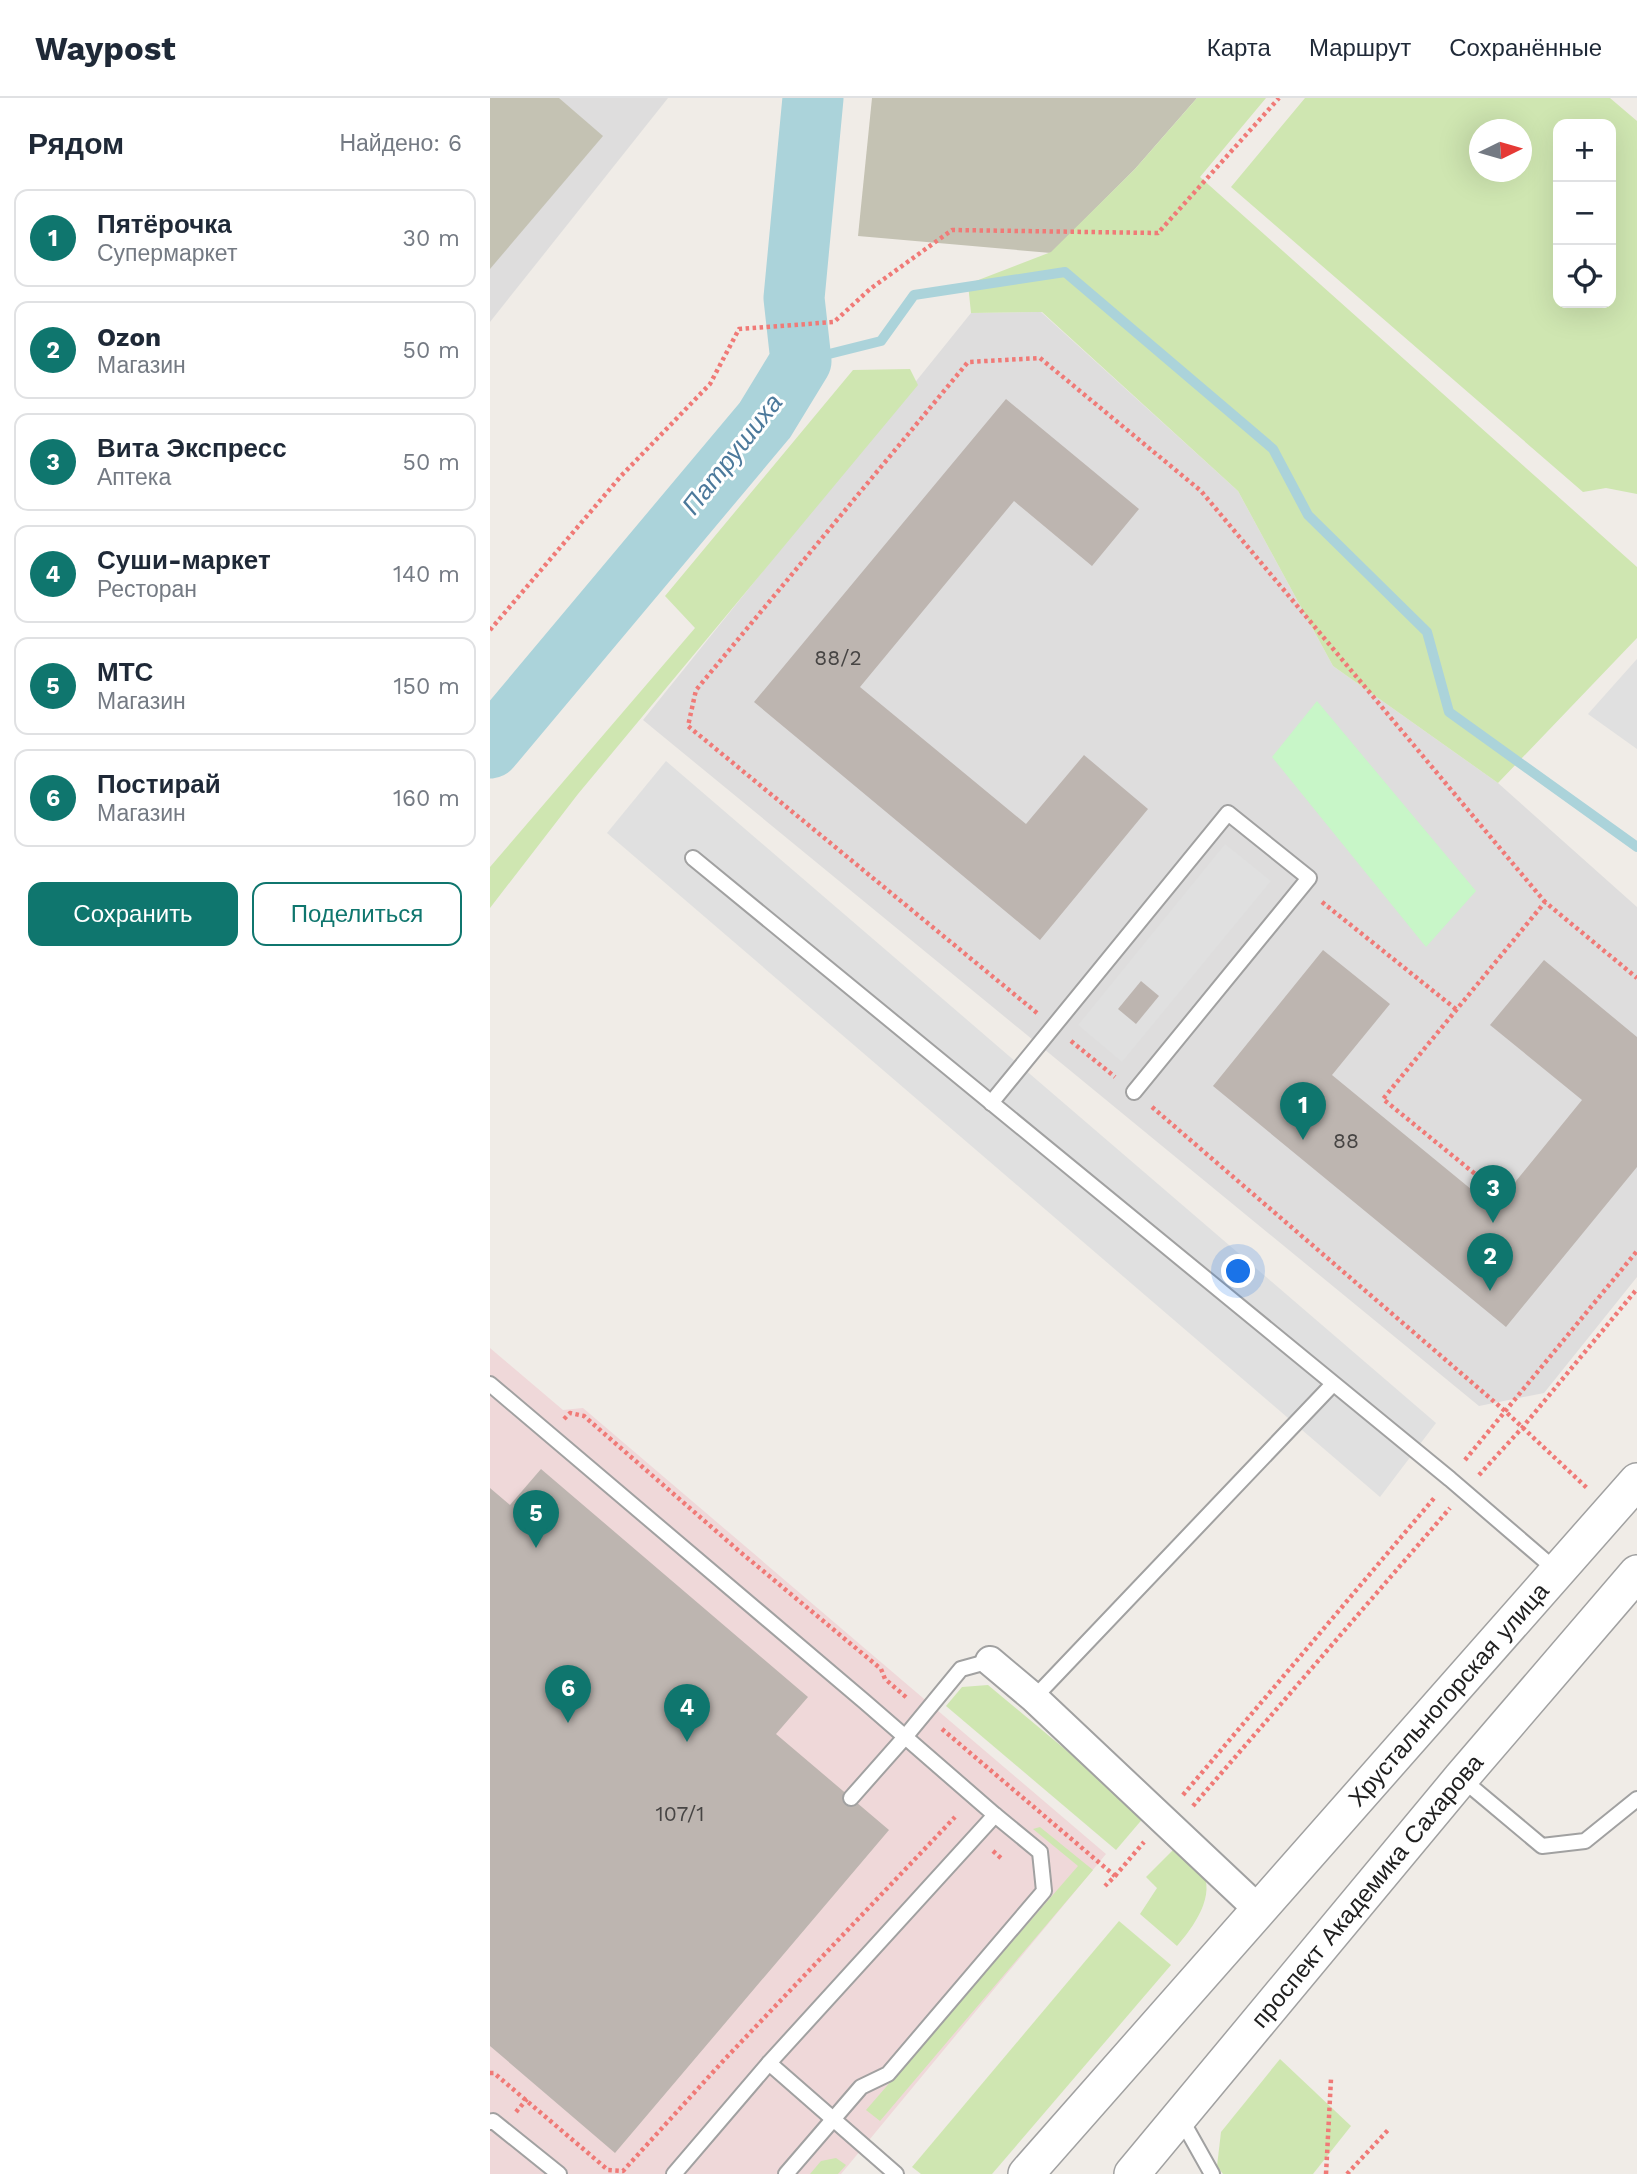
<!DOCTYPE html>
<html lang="ru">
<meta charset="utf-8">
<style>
:root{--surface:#fff;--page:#f2f2f3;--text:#1f2937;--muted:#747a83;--line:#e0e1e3;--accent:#0f766e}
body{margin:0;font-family:"Work Sans",sans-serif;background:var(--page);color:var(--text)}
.controls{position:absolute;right:21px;top:21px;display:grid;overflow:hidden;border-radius:14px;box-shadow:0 7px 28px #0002}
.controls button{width:63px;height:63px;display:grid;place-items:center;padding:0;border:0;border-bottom:2px solid var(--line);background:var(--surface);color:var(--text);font:35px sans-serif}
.compass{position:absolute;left:979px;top:21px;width:63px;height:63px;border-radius:50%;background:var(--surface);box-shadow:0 7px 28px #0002;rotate:85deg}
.you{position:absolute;left:749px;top:1174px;width:24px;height:24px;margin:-18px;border:5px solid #fff;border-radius:50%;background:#1a73e8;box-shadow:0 0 0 10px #1a73e833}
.badge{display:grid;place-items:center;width:46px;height:46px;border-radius:50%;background:var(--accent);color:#fff;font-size:23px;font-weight:700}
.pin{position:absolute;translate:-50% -58px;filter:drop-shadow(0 2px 4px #0008)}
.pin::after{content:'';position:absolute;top:37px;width:24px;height:21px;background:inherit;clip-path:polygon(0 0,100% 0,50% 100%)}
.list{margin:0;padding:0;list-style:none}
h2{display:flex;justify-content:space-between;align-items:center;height:91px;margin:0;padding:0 28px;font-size:30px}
h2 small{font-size:23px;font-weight:400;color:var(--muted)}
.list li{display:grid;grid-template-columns:46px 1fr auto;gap:21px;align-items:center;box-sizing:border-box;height:98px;margin:0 14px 14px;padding:0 14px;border:2px solid var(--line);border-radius:14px}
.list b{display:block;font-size:26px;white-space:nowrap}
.list p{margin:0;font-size:23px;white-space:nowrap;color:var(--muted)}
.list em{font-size:23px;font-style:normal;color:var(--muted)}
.actions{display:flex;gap:14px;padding:21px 28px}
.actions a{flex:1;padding:16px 0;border:2px solid var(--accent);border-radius:14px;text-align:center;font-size:24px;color:var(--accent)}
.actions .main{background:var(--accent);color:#fff}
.icon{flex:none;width:38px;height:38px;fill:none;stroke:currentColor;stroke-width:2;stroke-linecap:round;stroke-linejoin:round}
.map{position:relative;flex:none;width:1147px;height:2076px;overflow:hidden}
header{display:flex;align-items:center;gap:42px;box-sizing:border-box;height:98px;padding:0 35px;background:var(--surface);border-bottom:2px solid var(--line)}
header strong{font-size:33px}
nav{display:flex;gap:38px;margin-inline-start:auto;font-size:24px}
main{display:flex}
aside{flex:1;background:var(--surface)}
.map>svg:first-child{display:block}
.residential{fill:#dedddd}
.commercial{fill:#efd8d9}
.construction{fill:#c4c2b3}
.grass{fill:#cfe6b1;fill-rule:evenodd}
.park{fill:#c8f6c8}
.parking{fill:#e0e0e0}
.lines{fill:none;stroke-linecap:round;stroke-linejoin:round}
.stream{stroke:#abd3da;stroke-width:10}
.river{stroke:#abd3da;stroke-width:61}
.building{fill:#bdb5b0}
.service-casing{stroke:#a1a1a1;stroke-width:18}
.minor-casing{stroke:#a1a1a1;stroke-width:32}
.tertiary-casing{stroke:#a1a1a1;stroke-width:38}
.path{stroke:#f07a77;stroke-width:4.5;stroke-dasharray:3.5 3.5;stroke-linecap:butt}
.service{stroke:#fff;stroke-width:14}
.minor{stroke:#fff;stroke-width:28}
.tertiary{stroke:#fff;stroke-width:35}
.labels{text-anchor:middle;stroke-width:6;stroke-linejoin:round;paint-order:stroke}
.number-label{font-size:21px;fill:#474544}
.street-label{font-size:24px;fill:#202020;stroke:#fff}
.water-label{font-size:26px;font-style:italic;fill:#4c799b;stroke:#fff}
</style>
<header>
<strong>Waypost</strong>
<nav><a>Карта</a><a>Маршрут</a><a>Сохранённые</a></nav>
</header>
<main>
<aside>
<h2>Рядом<small>Найдено: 6</small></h2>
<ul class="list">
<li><span class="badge">1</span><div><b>Пятёрочка</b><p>Супермаркет</p></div><em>30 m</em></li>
<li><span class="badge">2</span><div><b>Ozon</b><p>Магазин</p></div><em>50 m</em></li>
<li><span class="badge">3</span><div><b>Вита Экспресс</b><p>Аптека</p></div><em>50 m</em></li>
<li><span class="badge">4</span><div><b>Суши-маркет</b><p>Ресторан</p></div><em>140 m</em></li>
<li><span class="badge">5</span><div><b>МТС</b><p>Магазин</p></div><em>150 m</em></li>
<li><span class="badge">6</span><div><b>Постирай</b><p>Магазин</p></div><em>160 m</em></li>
</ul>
<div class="actions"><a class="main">Сохранить</a><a>Поделиться</a></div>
</aside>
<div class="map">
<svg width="1147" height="2076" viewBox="0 0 1147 2076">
<rect width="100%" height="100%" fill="#f0ece7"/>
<!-- residential -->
<g class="residential">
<path d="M0 0H178L0 224Z"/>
<path d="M551 214 748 393 843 568 1008 685 1147 809V1179L1054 1295 989 1308 153 622 481 215Z"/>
</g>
<!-- commercial -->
<path class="commercial" d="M0 1250 73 1312 93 1310 616 1756 351 2076H0Z"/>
<!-- construction -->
<g class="construction">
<path d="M0 0H69L113 38 0 171Z"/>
<path d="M382 0H707L645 71 561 155 368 138Z"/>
</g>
<!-- grass -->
<g class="grass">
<path d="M707 0H776L710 79 1147 469V540L1008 685 843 568 748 393 552 214 481 215 478 186 561 154 645 71Z"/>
<path d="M815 0H1120L1147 23V396L1116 390 1093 394 741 89ZM1068 26H1121V205H1068ZM990 32H1032V74H990Z"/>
<path d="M420 271 428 287 88 696 0 810V769L205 530 175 498 363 272Z"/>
<path d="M498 1587 655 1718 626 1752 456 1608 472 1589Z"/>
<path d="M550 1729 603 1772 390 2023 376 2012 588 1768 543 1731Z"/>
<path d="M686 1749C694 1756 704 1764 711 1772 728 1796 702 1831 687 1848L650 1816 667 1790 656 1779Z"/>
<path d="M629 1823 681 1867 502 2076H431L422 2069Z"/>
<path d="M790 1961 861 2028 823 2076H733L727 2068 731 2034Z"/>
<path d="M346 2060 356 2067 348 2076H320L331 2063Z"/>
</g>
<!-- park -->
<path class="park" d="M827 603 986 793 936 849 782 659Z"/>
<!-- parking -->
<g class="parking">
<path d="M1147 561V651L1098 616Z"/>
<path d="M176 663 946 1325 890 1399 117 735Z"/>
<path d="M735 746 781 783 632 964 588 927Z"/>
</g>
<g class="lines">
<!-- stream -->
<path class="stream" d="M311 263 391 243 424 197 575 174 783 351 818 417 937 534 959 614 1147 749"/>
<!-- river -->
<path class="river" d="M0 650 275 322 311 263 304 200 323 0"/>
</g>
<!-- building -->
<g class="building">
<path d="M516 301 649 411 602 468 524 403 370 589 536 726 594 657 658 711 550 842 264 604Z"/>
<path d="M833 852 900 906 842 977 1004 1110 1092 1002 1000 927 1054 862 1147 939V1069L1016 1229 723 988Z"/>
<path d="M651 883 669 898 646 926 628 911Z"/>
<path d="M51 1371 318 1599 286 1636 399 1732 125 2055 0 1948V1390L20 1407Z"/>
</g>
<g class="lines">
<!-- service casing -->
<g class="service-casing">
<g id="service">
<path d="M203 760 960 1381 1067 1473"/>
<path d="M501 1005 738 715 819 780 644 994"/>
<path d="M0 1286 375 1604 505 1717 279 1965 184 2076"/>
<path d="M544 1600 843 1286"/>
<path d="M972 1681 1052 1748 1095 1743 1147 1701"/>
<path d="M361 1700 415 1639 471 1571 500 1563"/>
<path d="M279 1965 406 2076"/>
<path d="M690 2019 722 2076"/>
<path d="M0 2024 3 2023 69 2076"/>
<path d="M296 2076 371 1989 398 1976 554 1793 550 1754 505 1717"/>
</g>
</g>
<!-- minor casing -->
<g class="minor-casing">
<path id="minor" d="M500 1563 544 1600 769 1812"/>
</g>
<!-- tertiary casing -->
<g class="tertiary-casing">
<g id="tertiary">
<path id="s1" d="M536 2076 1147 1383"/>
<path id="s2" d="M642 2076 971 1680 1147 1475"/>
</g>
</g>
<!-- path -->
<g class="path">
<path d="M0 532 131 378 220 286 249 231 344 224 380 191 462 132 668 135 789 0"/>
<path d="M832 804 967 912"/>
<path d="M547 915 198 628 206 592 478 264 550 260 711 393 1055 804"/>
<path d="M581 943 625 979"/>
<path d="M662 1009 1015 1313 1098 1391"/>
<path d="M990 1080 893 1001 1055 804 1147 880"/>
<path d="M74 1321 80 1315 94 1318 249 1453 391 1571 395 1581 417 1600"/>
<path d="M975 1362 1147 1153"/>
<path d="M989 1377 1032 1330 1147 1191"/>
<path d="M452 1631 625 1778 615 1788"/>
<path d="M693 1697 945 1399"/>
<path d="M703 1708 960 1410"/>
<path d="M503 1753 512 1761"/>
<path d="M625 1778 654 1744"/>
<path d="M0 1975H4L118 2072 133 2073 234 1962 465 1719"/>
<path d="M26 2014 37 2001"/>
<path d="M836 2076 841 1981"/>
<path d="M857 2076 899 2031"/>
</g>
<!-- service -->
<use href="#service" class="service"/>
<!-- minor -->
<use href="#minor" class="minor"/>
<!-- tertiary -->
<use href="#tertiary" class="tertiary"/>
</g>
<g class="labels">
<!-- number labels -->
<g class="number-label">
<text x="348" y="567">88/2</text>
<text x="856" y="1050">88</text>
<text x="190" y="1723">107/1</text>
</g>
<!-- street labels -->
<g class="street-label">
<text dy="8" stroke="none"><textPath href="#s1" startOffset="639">Хрустальногорская улица</textPath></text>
<text dy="8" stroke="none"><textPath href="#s2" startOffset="368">проспект Академика Сахарова</textPath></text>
</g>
<!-- water labels -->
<g class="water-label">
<text transform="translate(242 356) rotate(-52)" y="9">Патрушиха</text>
</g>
</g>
</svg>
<div class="controls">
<button>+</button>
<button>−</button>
<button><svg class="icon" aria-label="locate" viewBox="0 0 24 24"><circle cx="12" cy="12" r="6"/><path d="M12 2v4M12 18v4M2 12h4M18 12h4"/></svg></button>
</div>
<svg class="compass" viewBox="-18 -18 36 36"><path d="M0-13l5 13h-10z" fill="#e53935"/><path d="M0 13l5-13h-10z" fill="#747a83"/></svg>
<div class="you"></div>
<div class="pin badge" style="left:813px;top:1042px">1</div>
<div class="pin badge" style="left:1000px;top:1193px">2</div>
<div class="pin badge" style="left:1003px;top:1125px">3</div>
<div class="pin badge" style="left:197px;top:1644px">4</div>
<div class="pin badge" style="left:46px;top:1450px">5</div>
<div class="pin badge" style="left:78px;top:1625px">6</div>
</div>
</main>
